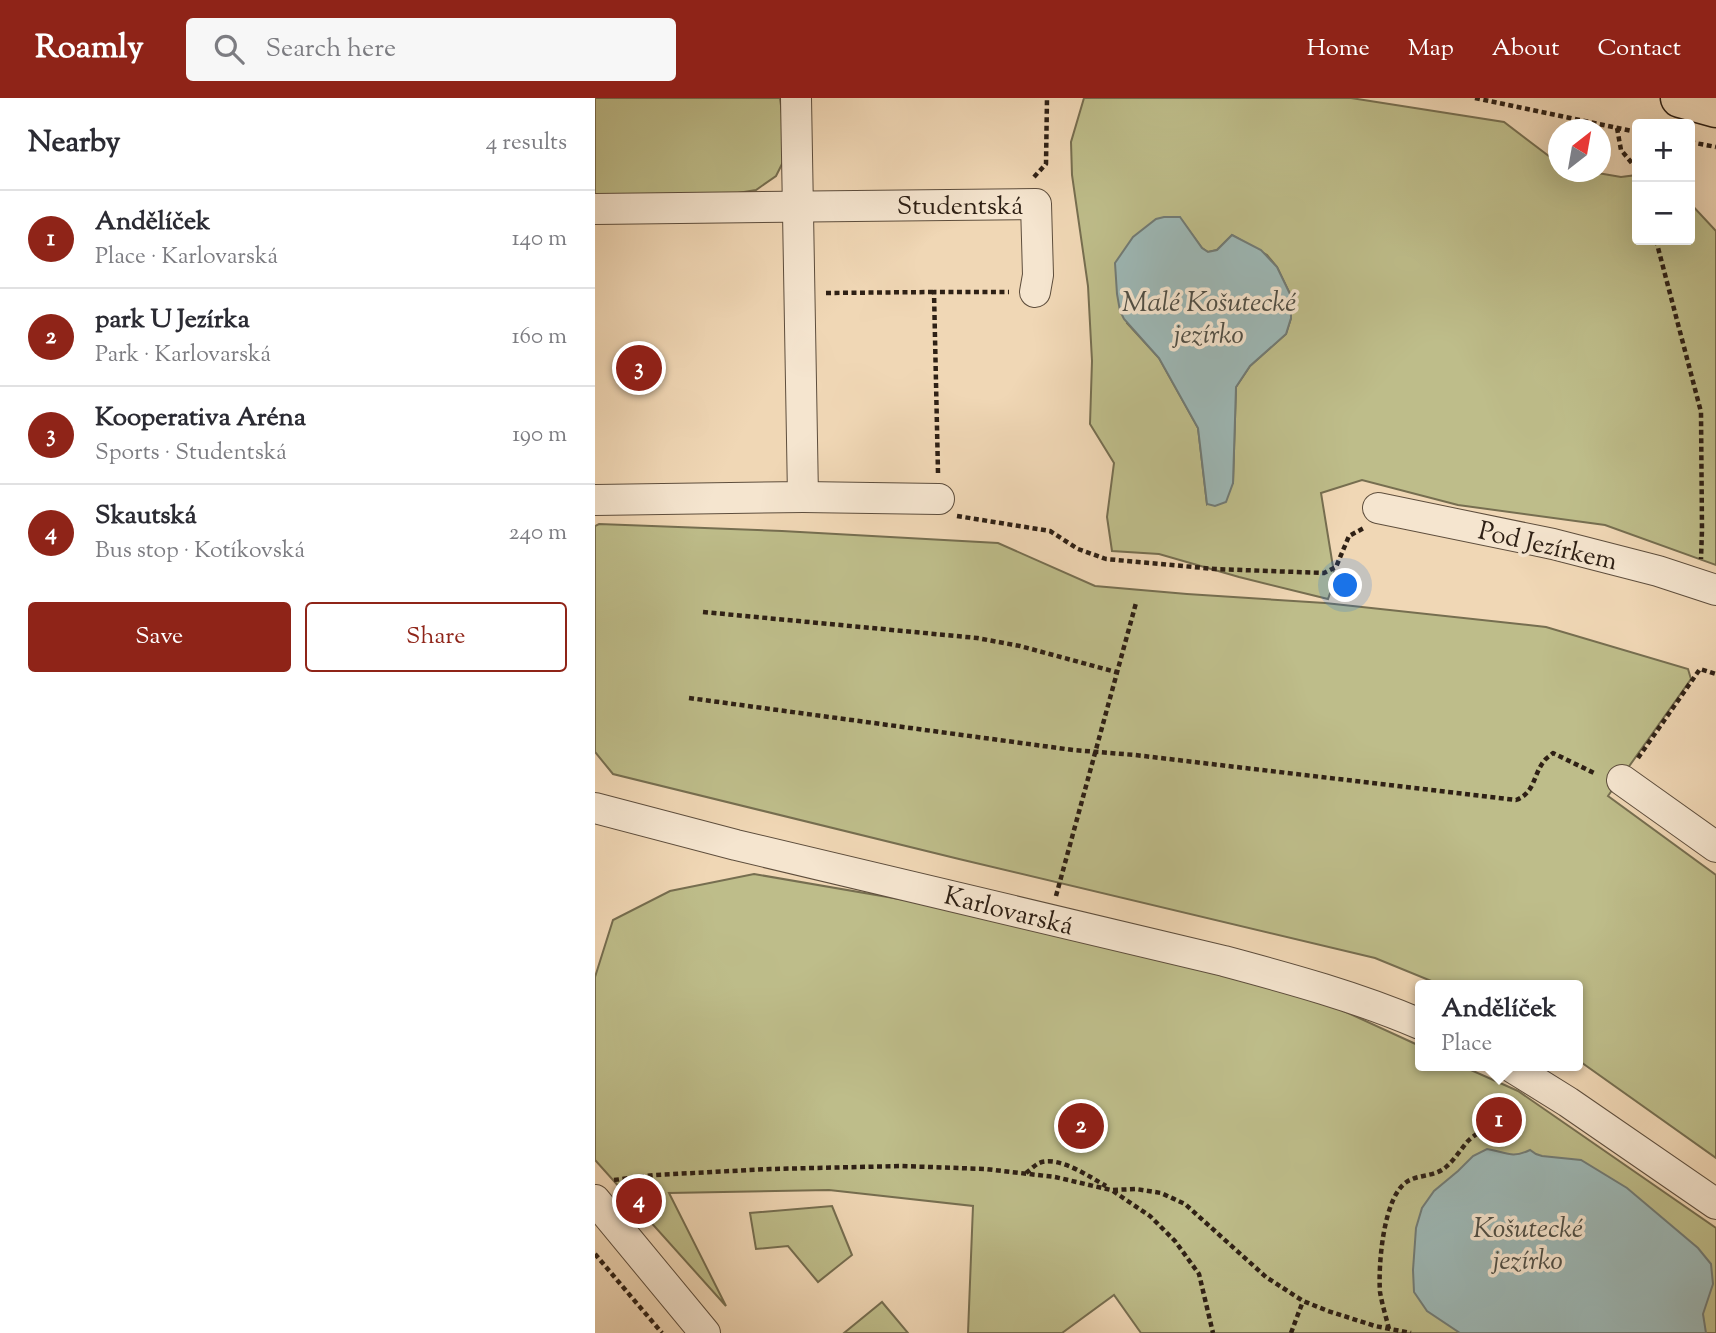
<!DOCTYPE html>
<meta charset="utf-8">
<style>
:root{--surface:#fff;--page:#f7f7f7;--text:#2b2b33;--muted:#7c7c81;--line:#e1e1e2;--accent:#8f2418}
body{margin:0;font-family:"Sorts Mill Goudy",serif;background:var(--page);color:var(--text)}
.controls{position:absolute;right:21px;top:21px;display:grid;overflow:hidden;border-radius:7px;box-shadow:0 7px 28px #0002}
.controls button{width:63px;height:63px;display:grid;place-items:center;padding:0;border:0;border-bottom:2px solid var(--line);background:var(--surface);color:var(--text);font:35px sans-serif}
.compass{position:absolute;left:953px;top:21px;width:63px;height:63px;border-radius:50%;background:var(--surface);box-shadow:0 7px 28px #0002;rotate:31deg}
.you{position:absolute;left:751px;top:488px;width:24px;height:24px;margin:-18px;border:5px solid #fff;border-radius:50%;background:#1a73e8;box-shadow:0 0 0 10px #1a73e833}
.badge{display:grid;place-items:center;width:46px;height:46px;border-radius:50%;background:var(--accent);color:#fff;font-size:23px;font-weight:700}
.pin{position:absolute;translate:-50% -50%;border:4px solid #fff;box-shadow:0 2px 7px #0006}
.popup{position:absolute;left:820px;top:882px;width:168px;height:91px;box-sizing:border-box;display:grid;place-content:center;border-radius:7px;background:var(--surface);filter:drop-shadow(0 2px 5px #0005);font-size:23px;white-space:nowrap;color:var(--muted)}
.popup b{font-size:26px;color:var(--text)}
.popup::after{content:'';position:absolute;left:50%;top:100%;margin-left:-14px;border:14px solid transparent;border-top-color:var(--surface)}
.list{margin:0;padding:0;list-style:none}
h2{display:flex;justify-content:space-between;align-items:center;height:91px;margin:0;padding:0 28px;font-size:30px}
h2 small{font-size:23px;font-weight:400;color:var(--muted)}
.list li{display:grid;grid-template-columns:46px 1fr auto;gap:21px;align-items:center;box-sizing:border-box;height:98px;padding:0 28px;border-top:2px solid var(--line)}
.list b{display:block;font-size:26px;white-space:nowrap}
.list p{margin:0;font-size:23px;white-space:nowrap;color:var(--muted)}
.list em{font-size:23px;font-style:normal;color:var(--muted)}
.actions{display:flex;gap:14px;padding:21px 28px}
.actions a{flex:1;padding:16px 0;border:2px solid var(--accent);border-radius:7px;text-align:center;font-size:24px;color:var(--accent)}
.actions .main{background:var(--accent);color:#fff}
.icon{flex:none;width:38px;height:38px;fill:none;stroke:currentColor;stroke-width:2;stroke-linecap:round;stroke-linejoin:round}
.map{position:relative;flex:none;width:1121px;height:1235px;overflow:hidden}
header{display:flex;align-items:center;gap:42px;box-sizing:border-box;height:98px;padding:0 35px;background:var(--accent);color:#fff}
header strong{font-size:33px}
nav{display:flex;gap:38px;margin-inline-start:auto;font-size:24px}
.search{width:490px;height:63px;background:var(--page);display:flex;align-items:center;gap:18px;box-sizing:border-box;padding:0 24px;border-radius:7px;color:var(--muted);font-size:26px}
main{display:flex}
aside{flex:1;background:var(--surface)}
.map>svg:first-child{display:block}
.green{fill:#bebd8a;stroke:#766e50;stroke-width:2;fill-rule:evenodd}
.water{fill:#9db8b6;stroke:#717b76;stroke-width:2}
.lines{fill:none;stroke-linecap:round;stroke-linejoin:round}
.minor-casing{stroke:#5e4e3d;stroke-width:32}
.primary-casing{stroke:#2e2015;stroke-width:41}
.path{stroke:#2e2015;stroke-width:4.5;stroke-dasharray:5 3.5;stroke-linecap:butt}
.minor{stroke:#f5e5cf;stroke-width:30}
.primary{stroke:#f0d7b5;stroke-width:38}
.labels{text-anchor:middle;stroke-width:7;stroke-linejoin:round;paint-order:stroke}
.street-label{font-size:26px;fill:#2e2015;stroke:#f5e5cf}
.water-label{font-size:28px;font-style:italic;fill:#4f4e45;stroke:#f5e5cf}
</style>
<header>
<strong>Roamly</strong>
<div class="search"><svg class="icon" aria-label="search" viewBox="0 0 24 24"><circle cx="10" cy="10" r="6"/><path d="M15 15l6 6"/></svg>Search here</div>
<nav><a>Home</a><a>Map</a><a>About</a><a>Contact</a></nav>
</header>
<main>
<aside>
<h2>Nearby<small>4 results</small></h2>
<ul class="list">
<li><span class="badge">1</span><div><b>Andělíček</b><p>Place · Karlovarská</p></div><em>140 m</em></li>
<li><span class="badge">2</span><div><b>park U Jezírka</b><p>Park · Karlovarská</p></div><em>160 m</em></li>
<li><span class="badge">3</span><div><b>Kooperativa Aréna</b><p>Sports · Studentská</p></div><em>190 m</em></li>
<li><span class="badge">4</span><div><b>Skautská</b><p>Bus stop · Kotíkovská</p></div><em>240 m</em></li>
</ul>
<div class="actions"><a class="main">Save</a><a>Share</a></div>
</aside>
<div class="map">
<svg width="1121" height="1235" viewBox="0 0 1121 1235">
<rect width="100%" height="100%" fill="#f0d7b5"/>
<filter id="stains"><feTurbulence type="fractalNoise" baseFrequency=".00286" numOctaves="4"/><feColorMatrix values="0 0 0 0 .2 0 0 0 0 .09 0 0 0 0 .02 0 0 0 .5 -.17"/></filter>
<radialGradient id="worn" r=".72"><stop offset=".6" stop-color="#630" stop-opacity="0"/><stop offset="1" stop-color="#630" stop-opacity=".3"/></radialGradient>
<!-- green -->
<g class="green">
<path d="M0 0H185L192 56 181 78 161 92 137 96 0 98Z"/>
<path d="M489 0H756L909 24 963 65 964 74H997L1026 79 1042 77V142H1095V105L1121 133V467L1010 427 863 407 767 382 726 395 740 481 733 501 644 479 564 456 517 453 512 419 519 365 495 326 497 263 493 188 477 77 476 44ZM585 120 607 150 613 154 622 152 637 137 672 157 682 169 695 196 696 220 691 236 655 268 641 289 638 385 612 406 603 330 564 260 532 225Z"/>
<path d="M4 426 187 433 403 445 500 488 592 496 730 505 951 529 1093 571 1096 581 1013 698 1121 777V1060L983 962V887H846L780 860 364 761 18 676 0 654V428Z"/>
<path d="M159 776 380 814 716 898 825 948V968H867L923 993 1121 1130V1235H546L519 1197 467 1235H373L378 1108 234 1092 74 1095 131 1208 0 1062V879L18 822 75 793Z"/>
<path d="M237 1108 257 1157 223 1184 193 1148 161 1151 155 1115Z"/>
<path d="M287 1204 313 1235H249Z"/>
</g>
<!-- water -->
<g class="water">
<path d="M569 119H585L607 150 613 154 622 152 637 137 666 152 682 169 695 196 696 220 691 236 655 268 641 289 638 385 631 404 620 408 612 406 603 330 564 260 529 221 525 213 522 196 520 165 538 139 561 121Z"/>
<path d="M892 1051C911 1054 916 1061 935 1052L941 1056 947 1058 986 1062 1032 1090 1103 1150 1116 1166 1118 1186 1108 1216 1111 1235H865L832 1213 819 1194 818 1172 821 1130 827 1110 839 1093 863 1073 878 1058Z"/>
</g>
<g class="lines">
<!-- minor casing -->
<g class="minor-casing">
<g id="minor">
<path d="M0 111 441 106 443 177 440 194"/>
<path d="M208 399 344 401"/>
<path d="M0 402 208 399 201 0"/>
<path d="M783 410 958 446 1063 473 1121 492"/>
<path d="M1027 682 1121 749"/>
<path d="M0 710 141 747 629 863C696 881 762 899 825 926"/>
<path d="M915 968 973 1004 1121 1106"/>
<path d="M0 1102 110 1235"/>
</g>
</g>
<!-- primary casing -->
<g class="primary-casing">
<path id="primary" d="M1085 0 1121 10"/>
</g>
<!-- path -->
<g class="path">
<path d="M880 0 1042 34"/>
<path d="M1022 30 1026 52 1041 70 1042 74"/>
<path d="M1095 44 1121 49"/>
<path d="M439 79 451 66 452 0"/>
<path d="M1061 142 1106 314 1107 432 1106 461"/>
<path d="M231 195 339 194"/>
<path d="M343 375 339 194H414"/>
<path d="M362 418 455 433 483 451 511 461 620 471 729 475 741 469 754 438 769 430"/>
<path d="M108 514 382 540 425 548 521 574"/>
<path d="M94 600 478 652 540 657 921 702C940 695 938 677 949 663 951 660 955 658 958 655L1001 676"/>
<path d="M1043 660 1105 571 1121 576"/>
<path d="M461 798 541 505"/>
<path d="M431 1075C435 1072 440 1067 444 1065 463 1057 495 1079 511 1088"/>
<path d="M19 1082 59 1077 175 1071 307 1068 390 1071 460 1079 516 1092 541 1091 566 1095 590 1106 671 1179 708 1203 733 1213 780 1228 816 1235"/>
<path d="M518 1093 555 1118 580 1143 604 1176 618 1235"/>
<path d="M0 1156 67 1235"/>
<path d="M794 1231C791 1219 787 1206 785 1194 783 1169 788 1097 813 1083 825 1076 841 1079 852 1068 860 1061 866 1051 873 1043 879 1037 887 1033 894 1028"/>
<path d="M696 1235 708 1203"/>
</g>
<!-- minor -->
<use href="#minor" class="minor"/>
<!-- primary -->
<use href="#primary" class="primary"/>
</g>
<g class="labels">
<!-- street labels -->
<g class="street-label">
<text x="365" y="116">Studentská</text>
<text transform="translate(953 447) rotate(13)" y="9">Pod Jezírkem</text>
<text transform="translate(414 812) rotate(14)" y="9">Karlovarská</text>
</g>
<!-- water labels -->
<g class="water-label">
<text x="614" y="213">Malé Košutecké<tspan x="614" dy="32">jezírko</tspan></text>
<text x="933" y="1139">Košutecké<tspan x="933" dy="32">jezírko</tspan></text>
</g>
</g>
<rect width="100%" height="100%" filter="url(#stains)"/>
<rect width="100%" height="100%" fill="url(#worn)"/>
</svg>
<div class="controls">
<button>+</button>
<button>−</button>
</div>
<svg class="compass" viewBox="-18 -18 36 36"><path d="M0-13l5 13h-10z" fill="#e53935"/><path d="M0 13l5-13h-10z" fill="#7c7c81"/></svg>
<div class="you"></div>
<div class="pin badge" style="left:904px;top:1022px">1</div>
<div class="popup"><b>Andělíček</b>Place</div>
<div class="pin badge" style="left:486px;top:1028px">2</div>
<div class="pin badge" style="left:44px;top:270px">3</div>
<div class="pin badge" style="left:44px;top:1103px">4</div>
</div>
</main>
